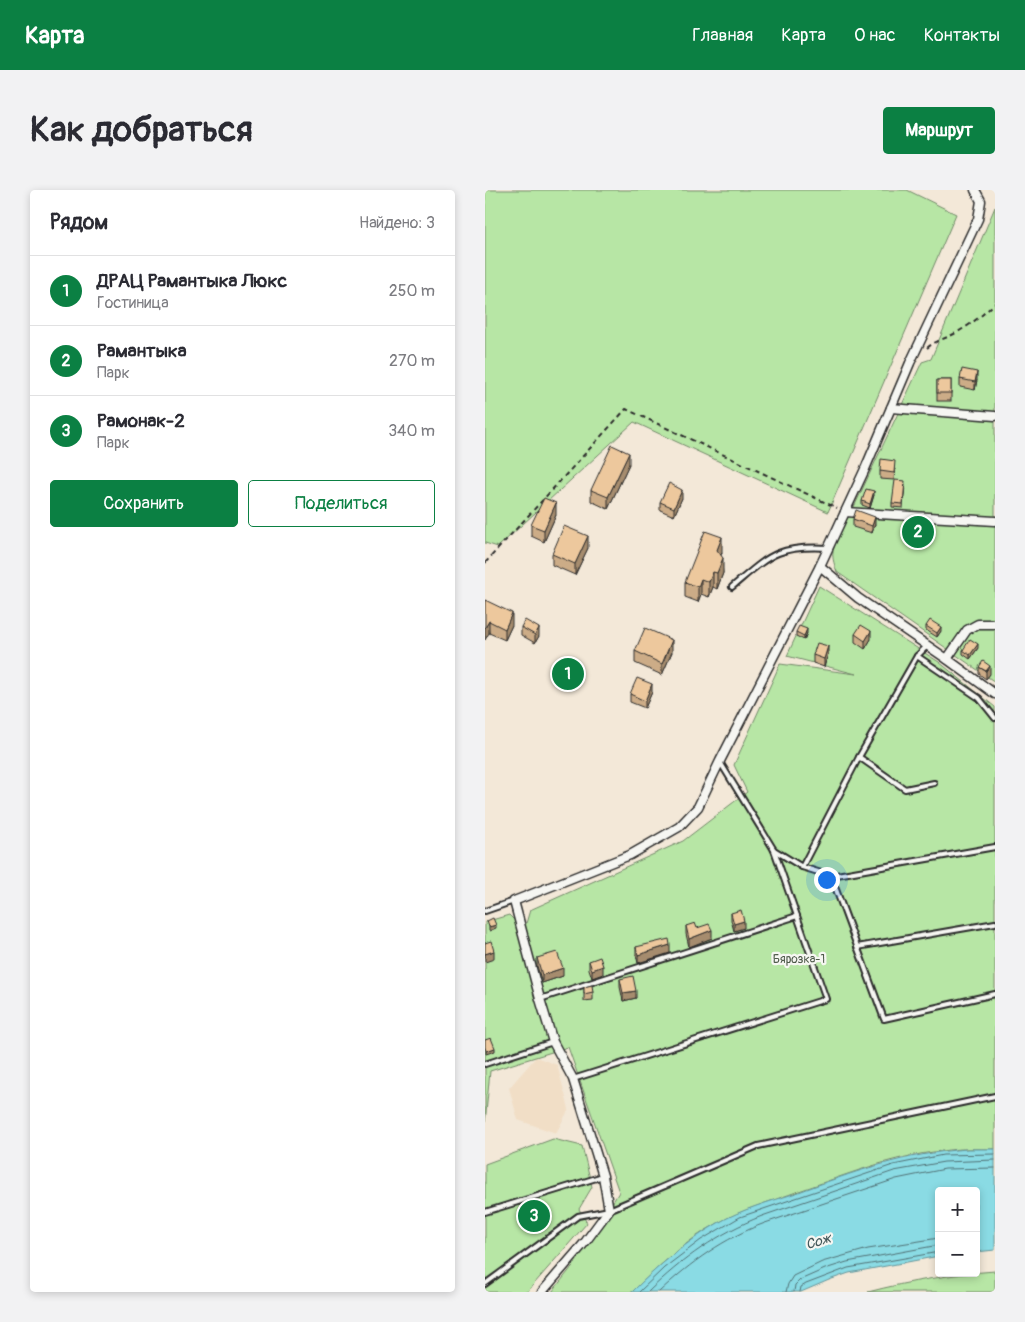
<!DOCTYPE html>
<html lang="ru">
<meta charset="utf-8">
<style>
:root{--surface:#fff;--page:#f2f2f3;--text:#2b2b33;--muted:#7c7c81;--line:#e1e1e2;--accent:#0b8043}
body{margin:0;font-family:Pangolin,sans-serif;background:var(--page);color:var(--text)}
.controls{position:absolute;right:15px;bottom:15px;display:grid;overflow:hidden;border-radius:5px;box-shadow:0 2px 8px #0003}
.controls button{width:45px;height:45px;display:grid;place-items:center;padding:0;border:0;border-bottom:1px solid var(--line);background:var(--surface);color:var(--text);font:25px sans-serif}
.you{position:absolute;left:341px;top:689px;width:18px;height:18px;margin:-12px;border:4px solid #fff;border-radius:50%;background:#1a73e8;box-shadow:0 0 0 8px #1a73e833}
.badge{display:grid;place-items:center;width:32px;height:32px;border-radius:50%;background:var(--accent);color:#fff;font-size:16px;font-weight:700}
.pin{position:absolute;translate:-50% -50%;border:2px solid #fff;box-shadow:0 1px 5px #0006}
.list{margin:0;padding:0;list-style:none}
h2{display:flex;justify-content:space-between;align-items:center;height:65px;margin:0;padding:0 20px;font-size:21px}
h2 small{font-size:16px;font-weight:400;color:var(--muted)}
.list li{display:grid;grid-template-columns:32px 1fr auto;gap:15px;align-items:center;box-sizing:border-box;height:70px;padding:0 20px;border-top:1px solid var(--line)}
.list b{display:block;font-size:19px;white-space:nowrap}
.list p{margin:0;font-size:16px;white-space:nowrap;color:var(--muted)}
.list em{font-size:16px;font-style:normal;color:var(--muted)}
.actions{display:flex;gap:10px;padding:15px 20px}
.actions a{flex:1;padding:11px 0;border:1px solid var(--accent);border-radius:5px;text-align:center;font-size:18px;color:var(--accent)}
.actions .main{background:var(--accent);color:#fff}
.map{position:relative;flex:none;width:510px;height:1102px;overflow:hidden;border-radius:5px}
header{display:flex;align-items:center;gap:30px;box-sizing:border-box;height:70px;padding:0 25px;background:var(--accent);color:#fff}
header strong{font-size:24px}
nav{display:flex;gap:28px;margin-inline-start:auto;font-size:18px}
.intro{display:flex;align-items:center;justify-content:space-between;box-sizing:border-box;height:120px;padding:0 30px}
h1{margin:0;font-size:35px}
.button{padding:12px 22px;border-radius:5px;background:var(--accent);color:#fff;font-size:18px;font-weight:700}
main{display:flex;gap:30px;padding:0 30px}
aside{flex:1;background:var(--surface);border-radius:5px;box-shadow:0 2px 8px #0003}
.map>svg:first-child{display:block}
.built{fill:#f1dec6}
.green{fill:#b7e6a5;stroke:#718868}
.water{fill:#8adbe4;stroke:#64959a}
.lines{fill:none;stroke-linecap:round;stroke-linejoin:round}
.shore{stroke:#517175;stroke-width:1}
.lane-casing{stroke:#2b2b2b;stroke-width:8}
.street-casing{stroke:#2b2b2b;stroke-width:11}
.path{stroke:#2b2b2b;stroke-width:2;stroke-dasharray:5 4;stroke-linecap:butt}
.lane{stroke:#f6f6f2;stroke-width:4}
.street{stroke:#f6f6f2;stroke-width:8}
.wall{fill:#ccac87;stroke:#2b2b2b}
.shaded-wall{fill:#a68c6e;stroke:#2b2b2b}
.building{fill:#edc89d;stroke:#2b2b2b}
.labels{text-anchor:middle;stroke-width:4.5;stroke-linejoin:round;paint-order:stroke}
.park-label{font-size:12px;fill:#4e5a4a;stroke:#f6f6f2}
.water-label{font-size:14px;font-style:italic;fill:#435759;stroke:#f6f6f2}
</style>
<header>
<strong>Карта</strong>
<nav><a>Главная</a><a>Карта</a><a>О нас</a><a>Контакты</a></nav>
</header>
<div class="intro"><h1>Как добраться</h1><a class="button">Маршрут</a></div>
<main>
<aside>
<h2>Рядом<small>Найдено: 3</small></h2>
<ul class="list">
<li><span class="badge">1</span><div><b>ДРАЦ Рамантыка Люкс</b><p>Гостиница</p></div><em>250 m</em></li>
<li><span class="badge">2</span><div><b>Рамантыка</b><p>Парк</p></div><em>270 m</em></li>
<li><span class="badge">3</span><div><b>Рамонак-2</b><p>Парк</p></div><em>340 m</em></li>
</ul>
<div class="actions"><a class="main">Сохранить</a><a>Поделиться</a></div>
</aside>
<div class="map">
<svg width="510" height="1102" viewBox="0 0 510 1102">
<rect width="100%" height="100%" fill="#f3e8d8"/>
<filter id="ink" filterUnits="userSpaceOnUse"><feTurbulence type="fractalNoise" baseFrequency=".02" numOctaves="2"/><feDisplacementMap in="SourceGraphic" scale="10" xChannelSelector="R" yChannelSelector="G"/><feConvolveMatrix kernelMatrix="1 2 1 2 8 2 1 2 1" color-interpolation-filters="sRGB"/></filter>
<g filter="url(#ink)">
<!-- built -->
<path class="built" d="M51 867 72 875 84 919 71 943 33 930 24 898Z"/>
<!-- green -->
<g class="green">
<path d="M0 0H422L471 24 343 322 149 232 13 357 0 353Z"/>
<path d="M510 17V492L352 382C350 376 347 369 348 362 349 353 363 324 369 317L437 172 446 169Z"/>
<path d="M334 396 454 472 510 517V959C492 959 474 958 457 961 407 966 361 985 314 1001 287 1011 259 1019 233 1033 200 1051 173 1077 147 1102H67L91 1072 134 1002 83 857 5 881 0 934V732L24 725 39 740 45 720 198 651 262 602 249 575 295 474 371 484 302 466Z"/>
<path d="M68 949 97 956 107 997 94 1019 102 1033 42 1102H0V974Z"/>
<path d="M510 1081V1102H383C425 1091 468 1084 510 1081Z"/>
</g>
<!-- water -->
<path class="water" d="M483 959H510V1060L491 1062V1001H454V1066L364 1083 344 1090 316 1102H147C173 1076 201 1052 233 1033 257 1019 284 1012 311 1003 368 982 421 963 483 959Z"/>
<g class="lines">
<!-- shore -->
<g class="shore">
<path d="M154 1102 179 1078 216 1050 255 1027 408 975 458 965 510 964"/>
<path d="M163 1102C197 1069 233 1043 277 1026L409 981 459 972 510 970"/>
<path d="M174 1102C206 1072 239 1048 280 1033L411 989 460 979 510 978"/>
<path d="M301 1102 303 1094 308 1086 337 1072 383 1059 454 1048"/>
<path d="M309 1102 310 1095 315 1090 340 1079 362 1072 454 1055"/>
<path d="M315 1102 316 1097 321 1094 363 1078 454 1062"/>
</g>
<!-- lane casing -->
<g class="lane-casing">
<g id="lane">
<path d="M247 397C285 365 292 355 344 358"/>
<path d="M432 466 494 508 510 528"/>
<path d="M374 567 420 599 449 593"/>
<path d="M289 660 317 677 346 686 510 657"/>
<path d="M317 677 374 567 432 466 442 456"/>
<path d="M346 686 399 829 510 804"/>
<path d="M0 721 29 711"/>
<path d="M372 757 510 733"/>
<path d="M55 809 312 726"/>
<path d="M0 874 68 852"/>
<path d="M88 889 341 809 289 660 235 572"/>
<path d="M0 1022 118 986"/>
<path d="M0 1094 93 1026 124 1020 273 956 510 906"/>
</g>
</g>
<!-- street casing -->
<g class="street-casing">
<g id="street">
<path d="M406 218 510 226"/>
<path d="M360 322 510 331"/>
<path d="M335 376 373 408 462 469 510 504"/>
<path d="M462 469 482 440 493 434H510"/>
<path d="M57 1102 101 1051 124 1020 118 986 88 889 68 852 55 809 29 711 145 665 194 637 213 617 235 571 335 376 380 279 425 173 493 29 496 11 490 0"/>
</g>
</g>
<!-- path -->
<g class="path">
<path d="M442 158C450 151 459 149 469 144 484 136 498 125 510 113"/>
<path d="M0 373 141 219 352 318"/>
</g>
<!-- lane -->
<use href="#lane" class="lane"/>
<!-- street -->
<use href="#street" class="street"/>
</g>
<!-- wall -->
<g class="wall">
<path d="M475 189 492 190 490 200 475 197Z"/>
<rect x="452" y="190" width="14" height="21"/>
<path d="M144 274 123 319 106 311V300Z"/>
<path d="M410 279 409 290 395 289V281Z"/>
<path d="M420 295 418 318 407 317V313Z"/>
<path d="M389 305 385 318 377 315V311Z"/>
<path d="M197 308 189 326 175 320V312Z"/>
<path d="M71 325 59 352 46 346V335Z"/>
<path d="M368 329 390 334 387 343 368 337Z"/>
<path d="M103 358 90 385 67 375V364Z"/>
<path d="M237 362 236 365 238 383 232 399 228 397 224 407 216 404 213 412 200 407V392Z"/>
<path d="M0 410 27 435 20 450 4 443Z"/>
<path d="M441 436 456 441 452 447 441 440Z"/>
<path d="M36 437 54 446 50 453 36 445Z"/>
<path d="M311 442 322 443 319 450 311 446Z"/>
<path d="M370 444 386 449 380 459 370 452Z"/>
<path d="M493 458 485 469 478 464V460Z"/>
<path d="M150 461 187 462 177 485 150 473Z"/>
<path d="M343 464 339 477 328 473V465Z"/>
<path d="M494 477 505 484 501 489 494 484Z"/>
<path d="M167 502 160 518 145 512V504Z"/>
<path d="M246 723 259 738 249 741 246 730Z"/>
<path d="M201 736 212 738 227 748 204 757 201 744Z"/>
<path d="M151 757 185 763 153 773 151 765Z"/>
<path d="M52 768 78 786 57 793 52 776Z"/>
<path d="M104 771 118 784 107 788 104 779Z"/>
<path d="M135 789 151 808 138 811 135 797Z"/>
<path d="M99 797 108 802V810L99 811Z"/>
</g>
<!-- shaded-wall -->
<g class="shaded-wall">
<path d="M492 182V190L490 200V192Z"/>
<path d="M144 263V274L123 319V307Z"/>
<path d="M197 300V308L189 326V318Z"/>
<path d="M389 301V305L385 318V314Z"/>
<path d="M71 313V325L59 352V340Z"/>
<path d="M390 327V334L387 343V336Z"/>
<path d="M103 346V358L90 385V374Z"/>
<path d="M237 347V362L232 375V360Z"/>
<path d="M238 368V383L232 399V383Z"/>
<path d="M228 382V397L224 407V392Z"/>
<path d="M216 389V404L213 412V397Z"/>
<path d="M27 423V435L20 450V439Z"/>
<path d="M4 431V443L0 450V438Z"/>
<path d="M456 437V441L452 447V443Z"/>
<path d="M54 438V446L50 453V445Z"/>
<path d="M322 439V443L319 450V446Z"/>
<path d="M386 441V449L380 459V451Z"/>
<path d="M187 450V462L177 485V474Z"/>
<path d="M493 454V458L485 469V465Z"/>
<path d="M343 456V464L339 477V469Z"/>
<path d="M505 476V484L501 489V481Z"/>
<path d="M167 494V502L160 518V511Z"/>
<path d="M259 731V738L249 741V734Z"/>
<path d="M11 735V738L4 741V737Z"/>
<path d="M227 740V748L204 757V749Z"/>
<path d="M185 755V763L153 773V765Z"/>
<path d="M9 761V769L0 772V764Z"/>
<path d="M118 776V784L107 788V780Z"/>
<path d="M78 778V786L57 793V785Z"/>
<path d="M151 801V808L138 811V803Z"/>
<path d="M10 858V861L1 864V861Z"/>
</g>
<!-- building -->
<g class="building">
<path d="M477 179 492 182 490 192 475 189Z"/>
<rect x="452" y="190" width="14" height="13"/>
<path d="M127 255 144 263 123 307 106 300Z"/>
<path d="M396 269 410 271 409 283 395 281Z"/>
<path d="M410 290 420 291 418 314 407 313Z"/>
<path d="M184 293 197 300 189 318 175 312Z"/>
<path d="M381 299 389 301 385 314 377 311Z"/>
<path d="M59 308 71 313 59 340 46 335Z"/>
<path d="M371 320 390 327 387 336 368 329Z"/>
<path d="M79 336 103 346 90 374 67 364Z"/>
<path d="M220 341 237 347 232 360 238 368 232 383 228 382 224 392 216 389 213 397 200 392Z"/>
<path d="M0 410 27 423 20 439 4 431 0 438Z"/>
<path d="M40 430 54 438 50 445 36 437Z"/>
<path d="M445 430 456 437 452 443 441 436Z"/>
<path d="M376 435 386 441 380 451 370 444Z"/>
<path d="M314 436 322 439 319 446 311 442Z"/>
<path d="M160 438 187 450 177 474 150 461Z"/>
<path d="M485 449 493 454 485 465 478 460Z"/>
<path d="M332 453 343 456 339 469 328 465Z"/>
<path d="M498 471 505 476 501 481 494 477Z"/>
<path d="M152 488 167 494 160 511 145 504Z"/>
<path d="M256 720 259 731 249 734 246 723Z"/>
<path d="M8 728 11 735 4 737 2 731Z"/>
<path d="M210 733 212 738 224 734 227 740 204 749 201 736Z"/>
<path d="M184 749 185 755 153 765 151 757Z"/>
<path d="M6 751 9 761 0 764V753Z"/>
<path d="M72 762 78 778 57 785 52 768Z"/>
<path d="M115 767 118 776 107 780 104 771Z"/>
<path d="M148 786 151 801 138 803 135 789Z"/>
<path d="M107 795 108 802 99 804V797Z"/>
<path d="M6 848 10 858 1 861 0 857V850Z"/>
</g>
</g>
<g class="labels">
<!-- park labels -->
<g class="park-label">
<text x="314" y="773">Бярозка-1</text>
</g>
<!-- water labels -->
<g class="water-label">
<text transform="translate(333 1051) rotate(-16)" y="5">Сож</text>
</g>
</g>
</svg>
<div class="controls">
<button>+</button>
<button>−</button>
</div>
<div class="you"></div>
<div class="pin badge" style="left:83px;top:484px">1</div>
<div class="pin badge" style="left:433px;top:342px">2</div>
<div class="pin badge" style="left:49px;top:1026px">3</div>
</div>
</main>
